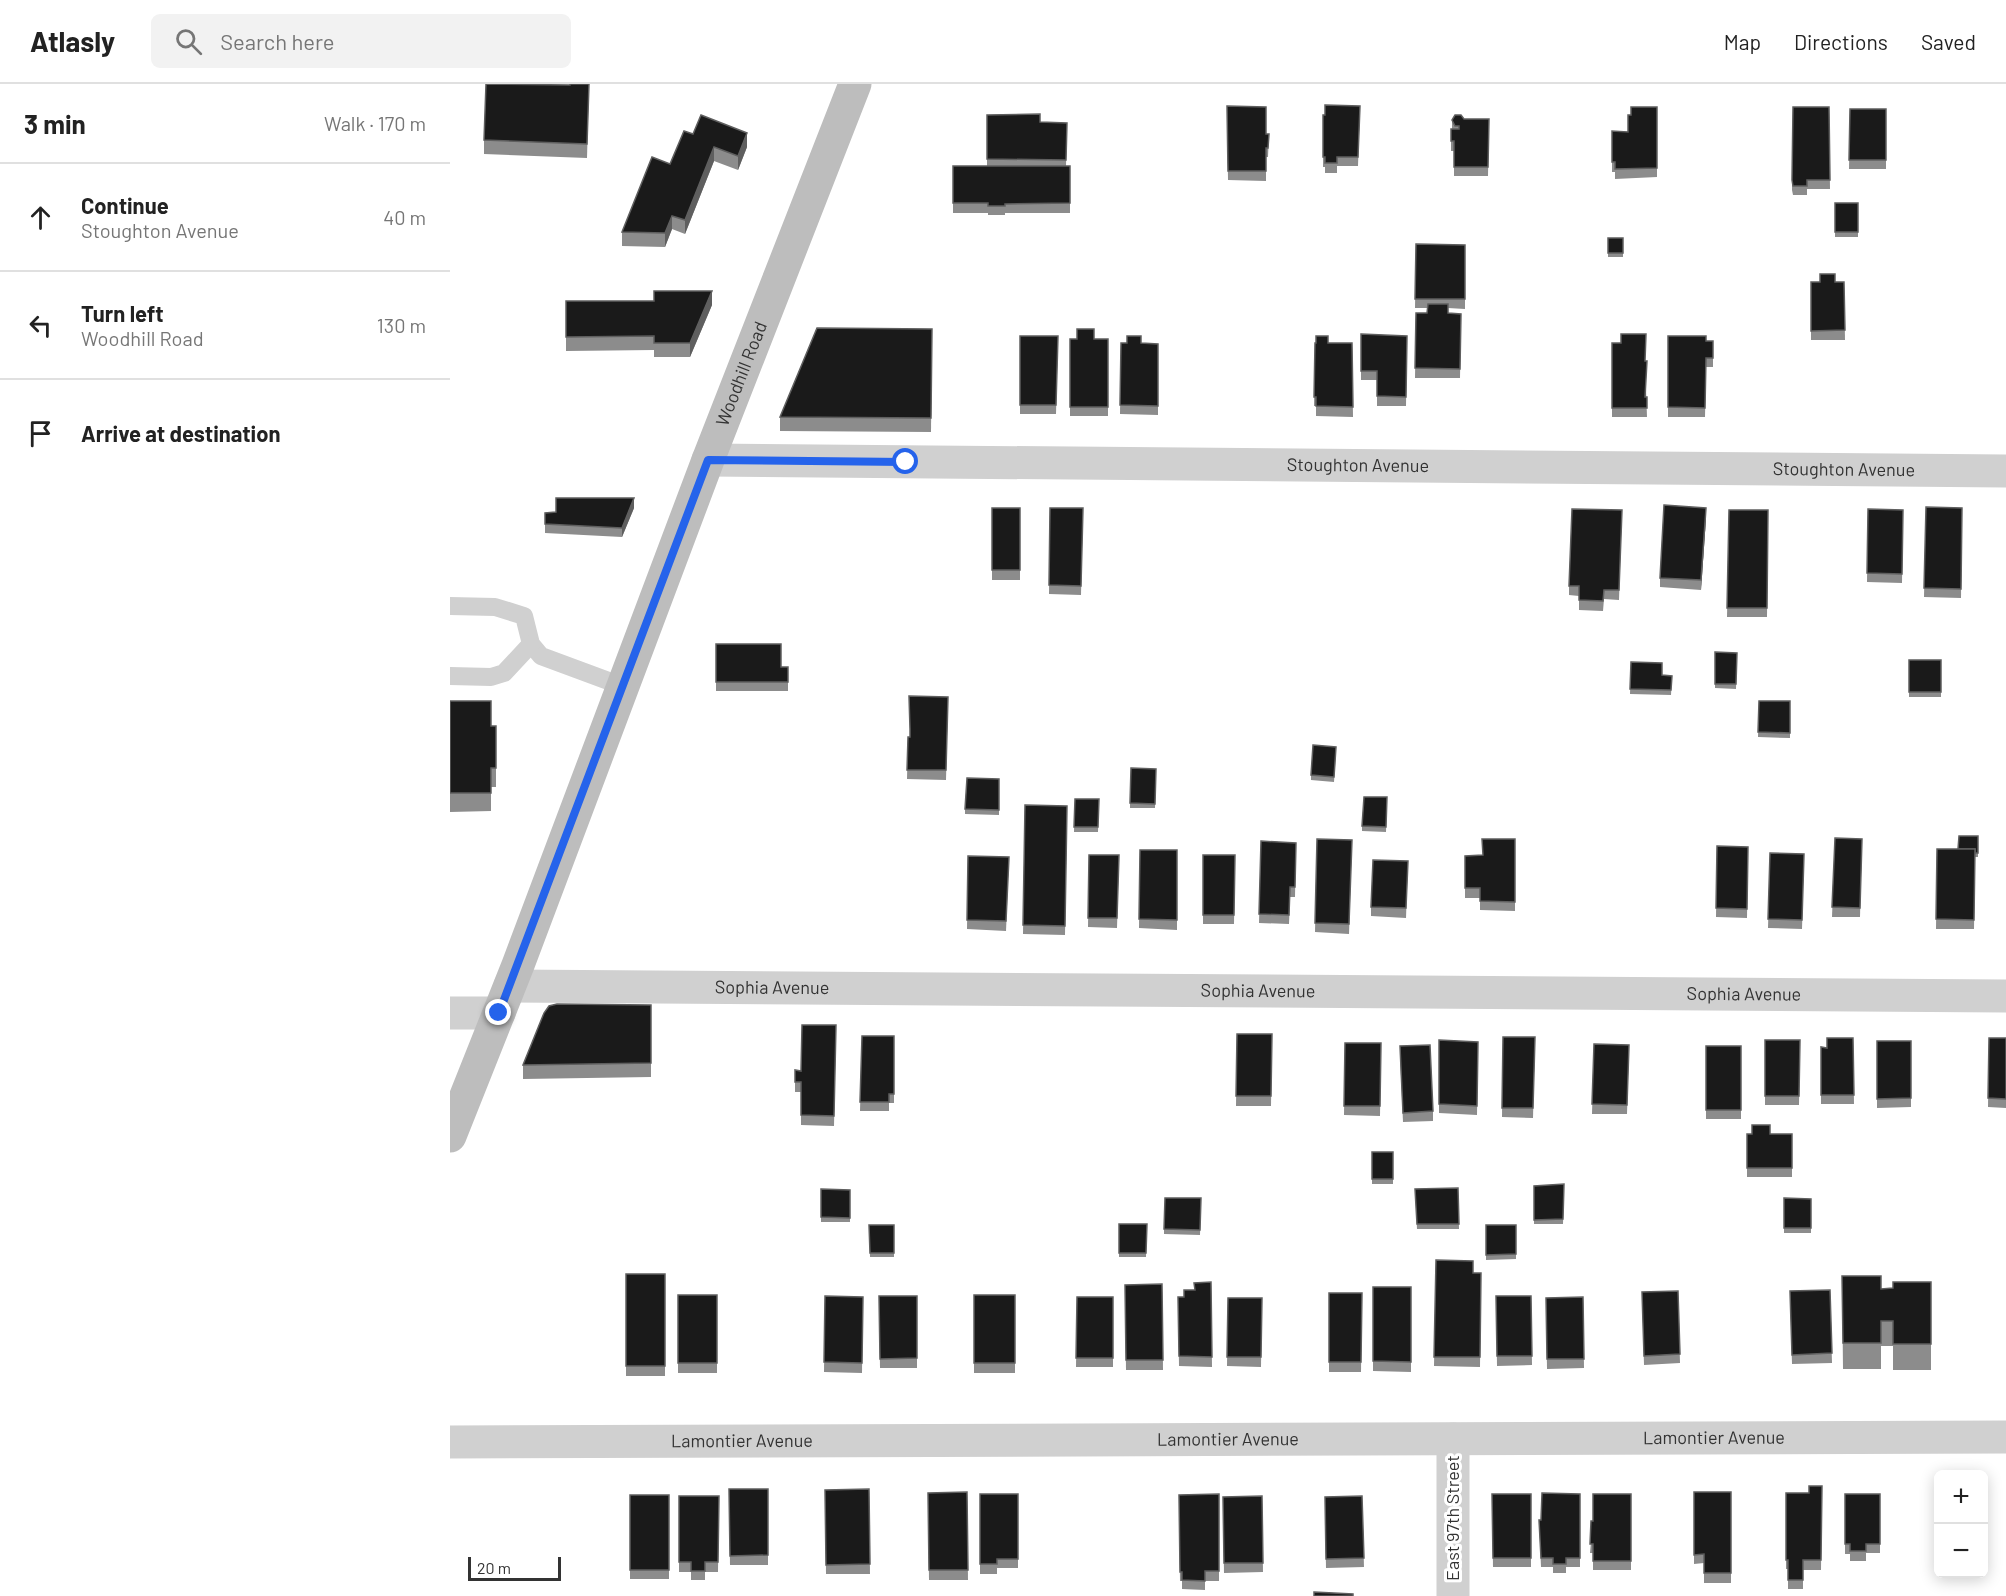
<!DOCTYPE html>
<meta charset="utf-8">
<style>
:root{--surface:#fff;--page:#f2f2f2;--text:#222;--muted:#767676;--line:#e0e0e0}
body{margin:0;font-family:Barlow,sans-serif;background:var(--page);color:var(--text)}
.controls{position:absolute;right:18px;bottom:18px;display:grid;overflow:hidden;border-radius:9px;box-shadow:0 3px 15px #0003}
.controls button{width:54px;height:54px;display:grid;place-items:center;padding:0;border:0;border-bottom:2px solid var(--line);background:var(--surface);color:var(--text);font:30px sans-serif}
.scale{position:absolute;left:18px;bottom:15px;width:93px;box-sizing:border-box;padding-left:6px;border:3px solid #333;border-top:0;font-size:16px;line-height:21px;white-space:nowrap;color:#333;-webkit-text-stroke:4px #fff;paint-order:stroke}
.stop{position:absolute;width:18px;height:18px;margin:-14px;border:4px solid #2563eb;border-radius:50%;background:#fff}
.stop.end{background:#2563eb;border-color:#fff;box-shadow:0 2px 6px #0008}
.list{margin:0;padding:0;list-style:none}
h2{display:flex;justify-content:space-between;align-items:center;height:78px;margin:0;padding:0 24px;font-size:26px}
h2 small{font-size:20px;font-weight:400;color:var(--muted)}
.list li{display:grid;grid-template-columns:39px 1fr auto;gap:18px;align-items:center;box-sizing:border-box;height:108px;padding:0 24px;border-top:2px solid var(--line)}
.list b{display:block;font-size:22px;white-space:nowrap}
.list p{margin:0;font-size:20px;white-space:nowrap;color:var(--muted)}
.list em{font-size:20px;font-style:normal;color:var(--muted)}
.icon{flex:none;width:33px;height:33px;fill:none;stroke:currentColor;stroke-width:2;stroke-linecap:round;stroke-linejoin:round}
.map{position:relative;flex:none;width:1556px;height:1512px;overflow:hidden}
header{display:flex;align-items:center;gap:36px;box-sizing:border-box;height:84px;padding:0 30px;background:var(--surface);border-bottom:2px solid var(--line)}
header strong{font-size:28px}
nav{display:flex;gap:33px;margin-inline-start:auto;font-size:21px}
.search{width:420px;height:54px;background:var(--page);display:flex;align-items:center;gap:15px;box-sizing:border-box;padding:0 21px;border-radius:9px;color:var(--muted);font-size:22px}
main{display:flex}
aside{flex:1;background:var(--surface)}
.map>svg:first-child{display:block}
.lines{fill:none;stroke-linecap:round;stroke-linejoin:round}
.lane{stroke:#d0d0d0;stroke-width:18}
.street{stroke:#d0d0d0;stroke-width:33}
.secondary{stroke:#bdbdbd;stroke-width:33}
.wall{fill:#8c8c8c}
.shaded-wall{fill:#5f5f5f}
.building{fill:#1a1a1a;stroke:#5f5f5f;stroke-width:1.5}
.route{stroke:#2563eb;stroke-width:8}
.labels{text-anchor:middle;stroke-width:6;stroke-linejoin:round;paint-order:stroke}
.street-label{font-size:18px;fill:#333;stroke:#fff}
</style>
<header>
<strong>Atlasly</strong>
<div class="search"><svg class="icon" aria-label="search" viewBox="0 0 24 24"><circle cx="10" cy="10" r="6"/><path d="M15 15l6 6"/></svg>Search here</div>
<nav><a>Map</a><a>Directions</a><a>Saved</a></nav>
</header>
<main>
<aside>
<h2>3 min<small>Walk · 170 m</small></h2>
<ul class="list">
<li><svg class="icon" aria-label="ahead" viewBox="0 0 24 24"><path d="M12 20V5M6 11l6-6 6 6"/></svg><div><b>Continue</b><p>Stoughton Avenue</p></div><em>40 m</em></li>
<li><svg class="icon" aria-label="left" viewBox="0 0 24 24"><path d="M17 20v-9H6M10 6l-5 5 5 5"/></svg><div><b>Turn left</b><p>Woodhill Road</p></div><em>130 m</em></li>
<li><svg class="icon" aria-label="arrive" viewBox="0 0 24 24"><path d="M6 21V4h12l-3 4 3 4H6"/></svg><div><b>Arrive at destination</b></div></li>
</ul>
</aside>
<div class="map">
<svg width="1556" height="1512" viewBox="0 0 1556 1512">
<rect width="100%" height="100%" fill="#fff"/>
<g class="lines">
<!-- lane -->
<g class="lane">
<path d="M0 522 45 523 74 532 81 560 91 572 172 602"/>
<path d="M0 592 41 593 54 589 81 560"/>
</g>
<!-- street -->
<g class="street">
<path id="s1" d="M258 376 1556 387"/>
<path id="s2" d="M60 902 1556 912"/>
<path d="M0 929H49"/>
<path d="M1003 1355V1512"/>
<path id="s3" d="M0 1358 1556 1353"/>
</g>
<!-- secondary -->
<path class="secondary" id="s4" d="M0 1052 68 881 258 376 405 0"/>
</g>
<!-- wall -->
<g class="wall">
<path d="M139 0 137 74 34 70V56L120 1Z"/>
<path d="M777 22 816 50H819L818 73H816V97L778 96Z"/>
<path d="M910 22 908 82H887V89H875V83H873V31Z"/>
<path d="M1207 23V93L1165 95V88H1162V47L1178 48 1181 31Z"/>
<path d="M1343 23H1379L1380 105H1357V111H1343L1342 106Z"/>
<path d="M1400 25H1436V85H1399Z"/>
<path d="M537 31 590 38 617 39 616 82H620V129H555V131H538V129H503V82H537Z"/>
<path d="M1014 35H1039L1038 92H1004V67H1001V45H1002V36Z"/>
<path d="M243 50 297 63 288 86 264 77 235 150 222 145 215 163 172 162V148Z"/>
<rect x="1385" y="119" width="23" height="34"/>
<rect x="1158" y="154" width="15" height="19"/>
<path d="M966 160 1015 161V225L998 224V229L1011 230 1010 294H965L966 229H977L978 224H965Z"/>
<path d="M1361 198H1394L1395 256H1361Z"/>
<path d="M116 217H204L262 221 240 273H204V266L116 267Z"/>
<path d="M482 245 481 348 330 347V333Z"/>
<path d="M911 250 957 252 956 322H927V296H911Z"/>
<path d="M570 252H608L606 330H570Z"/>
<path d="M1218 252 1256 257H1263V283H1256L1255 333H1218Z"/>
<rect x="620" y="255" width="38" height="77"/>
<path d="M671 259 708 260V331L670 330Z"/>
<path d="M865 259H902L903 333 866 332V322H864Z"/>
<path d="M1162 259 1195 277 1197 333H1162Z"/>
<path d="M1476 423 1512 424 1511 514 1474 513Z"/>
<path d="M184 424 172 453 95 449V429Z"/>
<rect x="542" y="424" width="28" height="72"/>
<path d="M600 424H633L631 511 599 510Z"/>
<path d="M1418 425 1453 426 1452 499 1417 498Z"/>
<path d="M1172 426 1169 516 1154 515 1153 527 1129 526V512L1119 511V502Z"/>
<path d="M1279 426H1318L1317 533H1277Z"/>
<path d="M1256 434 1251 506 1210 503V494Z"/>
<path d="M266 560 331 583H338V607H266Z"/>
<path d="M1265 568 1287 569 1286 605 1265 604Z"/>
<rect x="1459" y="576" width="32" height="37"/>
<path d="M1181 578 1212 591 1222 592 1221 611 1180 610Z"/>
<path d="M498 613 496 696 457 695 458 653H460Z"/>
<path d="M0 617 41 642 46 684V703H41V727L0 728Z"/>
<path d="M1309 617H1340V654L1308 653Z"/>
<path d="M886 668 884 698 861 696V691Z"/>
<path d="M706 685 705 724H680V719Z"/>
<path d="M549 695V731L515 730V725Z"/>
<path d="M937 713 936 748 912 747V742Z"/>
<path d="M625 715H649L648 748H624Z"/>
<path d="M575 721 617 722 615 851 573 850Z"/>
<path d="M1528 752V773H1525L1524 845H1486L1487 765H1508Z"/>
<path d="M1385 754 1412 755 1410 833H1382Z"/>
<path d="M867 755 902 756 899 850 865 848Z"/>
<path d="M1065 755V827L1030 826V814H1015V772L1033 771Z"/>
<path d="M811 757 846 759 845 813H840L839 840 809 839Z"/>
<path d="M1267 762 1298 763 1297 834 1266 833Z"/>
<path d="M690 766H727V846L689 844Z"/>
<path d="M1320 769 1354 770 1352 845 1318 844Z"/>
<path d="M639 771H669L667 844 638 843Z"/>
<path d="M753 771H785L784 840H753Z"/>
<path d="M518 772 559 773 556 847 517 845Z"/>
<path d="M958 777 956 834 921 832V823Z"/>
<path d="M201 921V993L73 995V981Z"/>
<path d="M386 941 384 1042 351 1041V1008H345V998L351 987Z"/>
<path d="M787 950H822L821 1022H786Z"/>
<path d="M412 952H444V1019H439V1027H410Z"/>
<path d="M1053 953H1085L1083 1034 1052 1033Z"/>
<path d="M1403 954 1404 1020H1371V963L1377 964Z"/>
<path d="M1539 954H1556V1024L1538 1023Z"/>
<path d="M989 956 1028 958 1027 1031 989 1029Z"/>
<path d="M1315 956H1350L1349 1021H1315Z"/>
<path d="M1427 957H1461V1023L1427 1024Z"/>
<path d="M895 959H931L930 1032 894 1031Z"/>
<path d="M1144 960 1179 961 1177 1030H1142Z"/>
<rect x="1256" y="962" width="35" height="73"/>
<path d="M950 972 983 1027V1037L953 1038Z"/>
<rect x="1297" y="1050" width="45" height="43"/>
<rect x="922" y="1068" width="21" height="32"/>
<path d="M1114 1100 1113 1140H1084V1102Z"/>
<path d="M1008 1104 1009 1145H967L965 1105Z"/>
<path d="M371 1105 400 1106V1138H371Z"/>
<path d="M751 1114 750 1151 714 1150V1145Z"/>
<path d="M1334 1114 1361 1115V1149H1334Z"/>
<path d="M669 1140H697L696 1173H669Z"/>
<path d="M419 1141H444V1173H420Z"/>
<path d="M1036 1141H1066V1175L1036 1176Z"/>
<path d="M986 1176 1023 1189H1031L1030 1283 984 1282Z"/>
<rect x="176" y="1190" width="39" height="102"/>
<path d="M1392 1192 1431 1205 1443 1204 1481 1198V1286H1443V1262H1431V1285H1393Z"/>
<path d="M761 1198 762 1283 729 1282 728 1213H734V1206H744Z"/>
<path d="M712 1200 713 1286H676L675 1201Z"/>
<path d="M923 1203H961V1288L923 1287Z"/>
<path d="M1380 1206 1382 1279 1342 1280 1340 1207Z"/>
<path d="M1228 1207 1230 1279 1194 1281 1192 1208Z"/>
<path d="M879 1209H912L911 1288H879Z"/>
<rect x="228" y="1211" width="39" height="78"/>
<rect x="524" y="1211" width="41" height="78"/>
<path d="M375 1212 413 1213 412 1289 374 1288Z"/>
<path d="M429 1212H467V1284H430Z"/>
<path d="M1046 1212H1081L1082 1281 1047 1282Z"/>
<path d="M627 1213H663V1283H626Z"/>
<path d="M1133 1213 1134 1284 1097 1285 1096 1214Z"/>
<path d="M778 1214H812L811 1283 777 1282Z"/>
<path d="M1372 1402 1371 1486H1353V1505H1338V1485H1336V1409H1359Z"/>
<path d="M279 1405H318V1481H280Z"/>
<path d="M419 1405 420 1490H376L375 1406Z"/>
<path d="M517 1408 518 1496H479L478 1409Z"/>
<path d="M1244 1408H1281V1499H1254V1479L1244 1480Z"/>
<path d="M530 1410H568V1484H547V1490H530Z"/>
<path d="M769 1410V1497H755V1506L732 1505V1497H730L729 1411Z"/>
<path d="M1042 1410H1081V1483H1043Z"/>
<path d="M1130 1410V1483H1116V1489H1103V1483H1091L1089 1436H1091Z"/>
<path d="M1181 1410V1486H1143V1469H1140L1143 1437Z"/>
<path d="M1395 1410H1430V1469H1416V1477H1400V1470H1395Z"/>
<rect x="180" y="1411" width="39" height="84"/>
<path d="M229 1412H269L268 1488H255V1496H241V1488H229Z"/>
<path d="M812 1412 813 1488 774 1489 773 1413Z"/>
<path d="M912 1412 914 1483 876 1484 875 1413Z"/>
</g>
<!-- shaded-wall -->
<g class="shaded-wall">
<path d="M297 49V63L288 86V72Z"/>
<path d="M264 63V77L235 150V136Z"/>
<path d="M222 132V145L215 163V149Z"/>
<path d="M262 207V221L240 273V259Z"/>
<path d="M184 414V424L172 453V444Z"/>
<path d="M1256 424V434L1251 506V496Z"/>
</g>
<!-- building -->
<g class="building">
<path d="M36 0 120 1V0H139L137 60 34 56Z"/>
<path d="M875 21 910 22 908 73H887V79H875V73H873V31H875Z"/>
<path d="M777 22 816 23V50H819L818 64H816V87H778Z"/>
<path d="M1181 23H1207V84L1165 85V78H1162V47L1178 48V31H1181Z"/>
<path d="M1343 23H1379L1380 96H1357V102H1343L1342 96Z"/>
<path d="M1400 25H1436V76H1399Z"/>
<path d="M590 30V38L617 39 616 76 537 75V31Z"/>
<path d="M251 31 297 49 288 72 264 63 235 136 222 132 215 149 172 148 202 73 220 80 234 47 243 50Z"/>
<path d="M1005 31H1011L1014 35H1039L1038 83H1004V57H1001V45H1009V42H1005L1002 36Z"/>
<path d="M503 82H620V119L555 120V122H538V119H503Z"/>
<rect x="1385" y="119" width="23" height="29"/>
<rect x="1158" y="154" width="15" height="15"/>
<path d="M966 160 1015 161V215H965Z"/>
<path d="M1370 190H1385V198H1394L1395 246 1361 247V198H1370Z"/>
<path d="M204 207H262L240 259H204V252L116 253V217H204Z"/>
<path d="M978 220H998V229L1011 230 1010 285 965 284 966 229H977Z"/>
<path d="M367 244 482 245 481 334 330 333Z"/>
<path d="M627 245H644V255H658V323H620V255H627Z"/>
<path d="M911 250 957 252 956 313 927 312V287H911Z"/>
<path d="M1171 250H1196L1195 277H1197L1195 313H1197V324H1162V259H1171Z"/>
<path d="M570 252H608L606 321H570Z"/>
<path d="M677 252H691V259L708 260V322L670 321 671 259H677Z"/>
<path d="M866 252H878V259H902L903 323 866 322V313H864L865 259H866Z"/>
<path d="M1218 252H1256V257H1263V274H1256L1255 324 1218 323Z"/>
<path d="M106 414H184L172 444 95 440V429L106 428Z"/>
<path d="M1214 421 1256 424 1251 496 1210 494Z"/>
<path d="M1476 423 1512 424 1511 505 1474 504Z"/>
<rect x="542" y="424" width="28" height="62"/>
<path d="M600 424H633L631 502 599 501Z"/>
<path d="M1122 425 1172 426 1169 506H1154L1153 517 1129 516V502H1119Z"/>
<path d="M1418 425 1453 426 1452 490 1417 489Z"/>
<path d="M1279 426H1318L1317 524H1277Z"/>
<path d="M266 560H331V583H338V598H266Z"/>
<path d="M1265 568 1287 569 1286 600H1265Z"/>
<rect x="1459" y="576" width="32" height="32"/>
<path d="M1181 578 1212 579V591L1222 592 1221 606 1180 605Z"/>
<path d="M459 612 498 613 496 686H457L458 653H460V645Z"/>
<path d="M0 617H41V642H46V684H41V709H0Z"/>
<path d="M1309 617H1340V649L1308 648Z"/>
<path d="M863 661 886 663 884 693 861 691Z"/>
<path d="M681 684 706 685 705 720 680 719Z"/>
<path d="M517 694 549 695V726L515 725Z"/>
<path d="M914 713H937L936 743 912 742Z"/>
<path d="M625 715H649L648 743H624Z"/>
<path d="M575 721 617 722 615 842 573 841Z"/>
<path d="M1509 752H1528V769H1525V765H1508Z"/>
<path d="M1385 754 1412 755 1410 824 1382 823Z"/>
<path d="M867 755 902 756 899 840 865 839Z"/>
<path d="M1032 755H1065V818L1030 817V804H1015V772L1033 771Z"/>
<path d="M811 757 846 759 845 803H840L839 831 809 830Z"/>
<path d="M1267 762 1298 763 1297 825 1266 824Z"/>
<path d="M1487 765H1525L1524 836 1486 835Z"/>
<path d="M690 766H727V836L689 835Z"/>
<path d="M1320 769 1354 770 1352 836 1318 835Z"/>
<path d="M639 771H669L667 834H638Z"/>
<path d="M753 771H785L784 831H753Z"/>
<path d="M518 772 559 773 556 837 517 836Z"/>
<path d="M923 776 958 777 956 824 921 823Z"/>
<path d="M107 920 201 921V979L73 981 94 929 99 922Z"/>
<path d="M352 941H386L384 1032 351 1031V998H345V986L351 987Z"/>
<path d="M787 950H822L821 1012H786Z"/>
<path d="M412 952H444V1010H439V1018H410Z"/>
<path d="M1053 953H1085L1083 1024H1052Z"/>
<path d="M1377 954H1403L1404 1011H1371V963L1377 964Z"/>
<path d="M1539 954H1556V1015L1538 1014Z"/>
<path d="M989 956 1028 958 1027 1022 989 1020Z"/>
<path d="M1315 956H1350L1349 1012H1315Z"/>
<path d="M1427 957H1461V1014L1427 1015Z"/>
<path d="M895 959H931L930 1022H894Z"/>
<path d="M1144 960 1179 961 1177 1021 1142 1020Z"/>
<path d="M980 961 983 1027 953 1029 950 962Z"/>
<rect x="1256" y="962" width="35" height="64"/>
<path d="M1302 1041H1320V1050H1342V1084H1297V1050H1302Z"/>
<rect x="922" y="1068" width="21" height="27"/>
<path d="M1114 1100 1113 1135 1084 1136V1102Z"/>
<path d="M1008 1104 1009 1140H967L965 1105Z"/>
<path d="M371 1105 400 1106V1134L371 1133Z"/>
<path d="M715 1114H751L750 1146 714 1145Z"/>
<path d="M1334 1114 1361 1115V1144H1334Z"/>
<path d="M669 1140H697L696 1169H669Z"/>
<path d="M419 1141H444V1169H420Z"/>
<path d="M1036 1141H1066V1170L1036 1171Z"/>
<path d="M986 1176 1023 1177V1189H1031L1030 1273H984Z"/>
<rect x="176" y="1190" width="39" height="92"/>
<path d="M1392 1192H1431V1205L1443 1204V1198H1481V1260H1443V1237H1431V1259H1393Z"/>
<path d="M761 1198 762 1273 729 1272 728 1213H734V1206H745L744 1199Z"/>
<path d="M712 1200 713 1276H676L675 1201Z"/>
<path d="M923 1203H961V1278L923 1277Z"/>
<path d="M1380 1206 1382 1269 1342 1271 1340 1207Z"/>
<path d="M1228 1207 1230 1270 1194 1272 1192 1208Z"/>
<path d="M879 1209H912L911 1278H879Z"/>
<rect x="228" y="1211" width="39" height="68"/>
<rect x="524" y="1211" width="41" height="68"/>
<path d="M375 1212 413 1213 412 1279 374 1278Z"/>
<path d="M429 1212H467V1274L430 1275Z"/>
<path d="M1046 1212H1081L1082 1272H1047Z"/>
<path d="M627 1213H663V1274H626Z"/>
<path d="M1133 1213 1134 1275H1097L1096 1214Z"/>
<path d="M778 1214H812L811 1273H777Z"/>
<path d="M1359 1402H1372L1371 1476H1353V1496H1338V1476H1336V1409H1359Z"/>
<path d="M279 1405H318V1471L280 1472Z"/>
<path d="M419 1405 420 1480 376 1481 375 1406Z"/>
<path d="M517 1408 518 1486H479L478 1409Z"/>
<path d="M1244 1408H1281V1489H1254V1470L1244 1471Z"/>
<path d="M1092 1409 1130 1410V1474H1116V1480H1103V1474H1091L1089 1436H1091Z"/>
<path d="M530 1410H568V1475H547V1480H530Z"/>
<path d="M769 1410V1487H755V1497L732 1496V1488H730L729 1411Z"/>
<path d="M1042 1410H1081V1474H1043Z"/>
<path d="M1143 1410H1181V1477H1143V1460H1140L1141 1437H1143Z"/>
<path d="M1395 1410H1430V1460H1416V1467H1400V1460H1395Z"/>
<rect x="180" y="1411" width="39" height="75"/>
<path d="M229 1412H269L268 1478H255V1487H241V1478H229Z"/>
<path d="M812 1412 813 1479H774L773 1413Z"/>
<path d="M912 1412 914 1474 876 1475 875 1413Z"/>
<path d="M864 1508 903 1510V1512H864Z"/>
</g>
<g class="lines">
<!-- route -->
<path class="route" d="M49 929 258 376 456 378"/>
</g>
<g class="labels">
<!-- street labels -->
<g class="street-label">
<text dy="6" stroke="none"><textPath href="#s4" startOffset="816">Woodhill Road</textPath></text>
<text dy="6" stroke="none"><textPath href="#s1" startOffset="650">Stoughton Avenue</textPath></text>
<text dy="6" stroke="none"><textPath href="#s1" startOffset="1136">Stoughton Avenue</textPath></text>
<text dy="6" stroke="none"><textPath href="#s2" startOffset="262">Sophia Avenue</textPath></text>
<text dy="6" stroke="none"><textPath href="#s2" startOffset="748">Sophia Avenue</textPath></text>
<text dy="6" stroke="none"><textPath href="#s2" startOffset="1234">Sophia Avenue</textPath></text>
<text dy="6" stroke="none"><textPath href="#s3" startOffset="1264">Lamontier Avenue</textPath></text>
<text dy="6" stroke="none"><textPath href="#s3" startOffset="778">Lamontier Avenue</textPath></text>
<text dy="6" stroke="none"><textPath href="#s3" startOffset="292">Lamontier Avenue</textPath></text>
<text transform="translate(1003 1434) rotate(-90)" y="6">East 97th Street</text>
</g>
</g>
</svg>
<div class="controls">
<button>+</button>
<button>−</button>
</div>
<div class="scale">20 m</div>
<div class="stop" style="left:456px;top:378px"></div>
<div class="stop end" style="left:49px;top:929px"></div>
</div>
</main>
